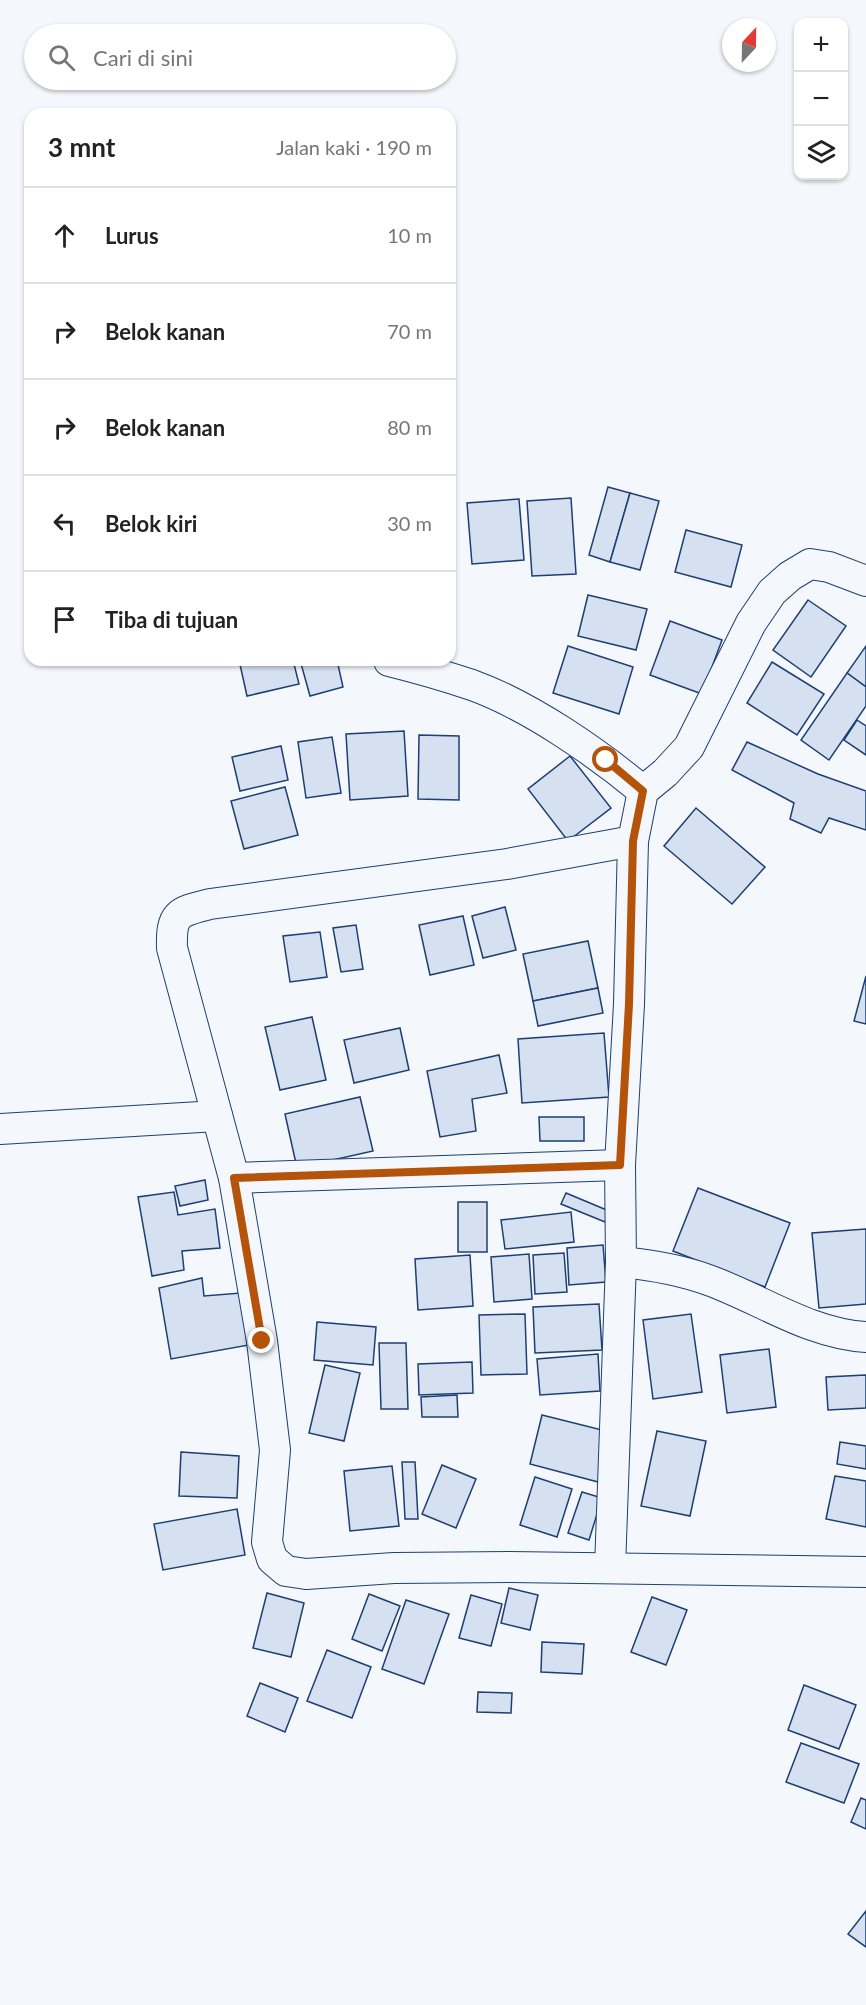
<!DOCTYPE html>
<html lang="id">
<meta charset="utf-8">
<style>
:root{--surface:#fff;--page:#f2f2f2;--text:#222;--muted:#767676;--line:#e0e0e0}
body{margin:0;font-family:Lato,sans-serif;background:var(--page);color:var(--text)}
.controls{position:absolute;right:18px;top:18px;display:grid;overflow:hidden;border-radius:12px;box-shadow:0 2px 4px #0004}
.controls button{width:54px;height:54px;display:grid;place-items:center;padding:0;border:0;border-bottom:2px solid var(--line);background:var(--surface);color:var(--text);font:30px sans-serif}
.compass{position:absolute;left:722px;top:18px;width:54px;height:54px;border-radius:50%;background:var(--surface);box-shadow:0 2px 4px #0004;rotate:22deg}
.stop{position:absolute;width:18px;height:18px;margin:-14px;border:4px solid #b45309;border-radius:50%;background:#fff}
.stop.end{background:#b45309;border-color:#fff;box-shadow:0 2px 6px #0008}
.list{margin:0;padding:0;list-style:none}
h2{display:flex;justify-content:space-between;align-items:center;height:78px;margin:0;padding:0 24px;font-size:26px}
h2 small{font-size:20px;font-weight:400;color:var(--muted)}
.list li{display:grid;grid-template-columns:39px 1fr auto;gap:18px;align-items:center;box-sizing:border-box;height:96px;padding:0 24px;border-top:2px solid var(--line)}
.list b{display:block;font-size:22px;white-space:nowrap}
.list em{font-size:20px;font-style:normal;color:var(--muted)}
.icon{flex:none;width:33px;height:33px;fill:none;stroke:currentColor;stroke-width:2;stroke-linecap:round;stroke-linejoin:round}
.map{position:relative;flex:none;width:866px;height:2005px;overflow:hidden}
.search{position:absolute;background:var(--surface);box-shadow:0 2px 4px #0004;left:24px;top:24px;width:432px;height:66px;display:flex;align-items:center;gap:15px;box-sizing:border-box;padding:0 21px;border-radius:33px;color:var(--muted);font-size:22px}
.panel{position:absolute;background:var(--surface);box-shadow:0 2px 4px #0004;left:24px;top:108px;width:432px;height:558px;border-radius:18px}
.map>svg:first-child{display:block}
.building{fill:#d5e0f0;stroke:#1d3f73;stroke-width:1.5}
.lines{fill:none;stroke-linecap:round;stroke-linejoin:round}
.street-casing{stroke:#1d3f73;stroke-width:32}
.street{stroke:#f4f7fb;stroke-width:30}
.route{stroke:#b45309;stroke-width:8}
</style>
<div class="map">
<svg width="866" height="2005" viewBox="0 0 866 2005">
<rect width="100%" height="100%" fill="#f4f7fb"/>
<!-- building -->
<g class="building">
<path d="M608 487 630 493 610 562 589 555Z"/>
<path d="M630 493 659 501 640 570 610 562Z"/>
<path d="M571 498 576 574 532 576 527 501Z"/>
<path d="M519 499 524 560 472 564 467 503Z"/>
<path d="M686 530 742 545 731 587 675 572Z"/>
<path d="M588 595 647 609 636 650 578 636Z"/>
<path d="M808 600 846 626 811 677 773 650Z"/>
<path d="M670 621 722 640 702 694 650 675Z"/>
<path d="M568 646 633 667 619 714 553 693Z"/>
<path d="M866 646V687L847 673Z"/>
<path d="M239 660H293L299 684 247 696Z"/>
<path d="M300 660H337L343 687 310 696Z"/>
<path d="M772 662 824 694 797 735 747 703Z"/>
<path d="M847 673 866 687V706L829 760 801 740Z"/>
<path d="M857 720 866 726V755L844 740Z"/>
<path d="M404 731 408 796 350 800 346 734Z"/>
<path d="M419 735 459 736V800L418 799Z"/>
<path d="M332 737 341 793 306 798 298 742Z"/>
<path d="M747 742 818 774 866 791V830L829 818 821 833 790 819 794 803 732 770Z"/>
<path d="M281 746 288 780 240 791 232 757Z"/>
<path d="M570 756 611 808 568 841 528 789Z"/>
<path d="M285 787 298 835 244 849 231 801Z"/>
<path d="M696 808 765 867 732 904 664 846Z"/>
<path d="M505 907 516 950 483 958 472 916Z"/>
<path d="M463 916 474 965 430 975 419 925Z"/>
<path d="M356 925 363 969 341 972 333 928Z"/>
<path d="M320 932 327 977 290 982 283 936Z"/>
<path d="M588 941 598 988 533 1001 523 954Z"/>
<path d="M866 976V1024L854 1021Z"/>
<path d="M598 988 603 1013 538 1026 533 1001Z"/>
<path d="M312 1017 326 1080 280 1090 265 1027Z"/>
<path d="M400 1028 409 1070 354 1083 344 1040Z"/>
<path d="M604 1033 609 1097 522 1103 518 1039Z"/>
<path d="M499 1055 507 1093 472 1099 476 1131 440 1137 427 1071Z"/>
<path d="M360 1097 373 1151 297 1168 285 1114Z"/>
<path d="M539 1117H584V1141H540Z"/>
<path d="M205 1180 208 1200 180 1206 175 1186Z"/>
<path d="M698 1188 790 1223 765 1287 673 1251Z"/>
<path d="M174 1192 178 1215 215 1209 220 1248 182 1251 184 1270 152 1276 138 1197Z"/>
<path d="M566 1193 609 1211 605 1222 561 1204Z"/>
<rect x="458" y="1202" width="29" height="50"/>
<path d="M571 1212 574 1242 505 1249 501 1220Z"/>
<path d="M866 1229V1304L819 1308 812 1233Z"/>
<path d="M603 1245 606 1282 569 1285 567 1248Z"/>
<path d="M564 1253 567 1292 535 1294 533 1255Z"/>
<path d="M529 1254 532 1299 494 1302 491 1257Z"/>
<path d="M470 1255 473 1306 418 1310 415 1259Z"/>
<path d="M202 1278 204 1296 241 1293 249 1345 171 1359 159 1288Z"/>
<path d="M599 1304 602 1350 535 1353 533 1307Z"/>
<path d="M525 1314 527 1374 481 1375 479 1315Z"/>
<path d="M691 1314 702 1392 653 1399 643 1320Z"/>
<path d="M317 1322 376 1327 373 1365 314 1360Z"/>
<path d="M379 1343H406L408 1409H381Z"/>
<path d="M769 1349 776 1407 727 1413 720 1355Z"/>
<path d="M598 1354 600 1391 540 1395 537 1359Z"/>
<path d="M472 1362 473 1393 419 1395 418 1364Z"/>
<path d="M325 1365 360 1373 344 1441 309 1433Z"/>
<path d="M866 1375V1408L828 1410 826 1377Z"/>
<path d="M457 1395 458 1417H422L421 1397Z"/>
<path d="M542 1415 614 1433 602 1483 530 1464Z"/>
<path d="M657 1431 706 1441 690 1516 641 1506Z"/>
<path d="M840 1442 866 1446V1469L837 1464Z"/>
<path d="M181 1452 239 1456 237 1498 179 1496Z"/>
<path d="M402 1462H415L418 1519H405Z"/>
<path d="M442 1465 476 1479 456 1528 422 1514Z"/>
<path d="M392 1466 399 1526 350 1531 344 1471Z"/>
<path d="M835 1476 866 1481V1527L826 1519Z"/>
<path d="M535 1477 572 1489 557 1537 520 1525Z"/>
<path d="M582 1492 602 1498 589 1540 568 1533Z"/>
<path d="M237 1509 245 1555 163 1570 154 1524Z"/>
<path d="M509 1588 538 1595 530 1630 501 1623Z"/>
<path d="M267 1593 304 1603 291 1657 253 1648Z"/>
<path d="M369 1594 400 1606 382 1651 352 1639Z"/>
<path d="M471 1595 502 1604 491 1646 459 1638Z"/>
<path d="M652 1597 687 1610 666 1665 631 1652Z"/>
<path d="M406 1600 449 1614 424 1684 382 1669Z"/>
<path d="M542 1642 584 1644 582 1674 541 1672Z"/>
<path d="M327 1650 371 1667 352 1718 307 1701Z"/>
<path d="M260 1683 298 1698 285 1732 247 1716Z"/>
<path d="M804 1685 856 1705 839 1749 788 1730Z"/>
<path d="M478 1692 512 1693 511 1713 477 1712Z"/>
<path d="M801 1743 859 1764 844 1803 786 1782Z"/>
<path d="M861 1798 866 1800V1829L851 1822Z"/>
<path d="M866 1911V1947L848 1934Z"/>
</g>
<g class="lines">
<!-- street casing -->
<g class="street-casing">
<g id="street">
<path d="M866 581 829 567 810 564 790 576 772 592 751 623 689 747 665 773 643 791 633 841 629 1004 620 1165 621 1262C652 1265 682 1270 711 1281 762 1300 811 1334 866 1337"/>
<path d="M389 661C417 668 445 676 472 685 530 706 596 752 643 791"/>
<path d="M633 841 507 864 210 904C178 912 171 913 172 948L234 1178 262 1341 275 1450 267 1542 272 1559 286 1571 306 1574 394 1568 510 1567 866 1572"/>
<path d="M0 1129 217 1116"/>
<path d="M234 1178 620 1165"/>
<path d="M610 1568 621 1262"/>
</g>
</g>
<!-- street -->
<use href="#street" class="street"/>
</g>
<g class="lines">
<!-- route -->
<path class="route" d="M262 1341 234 1178 620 1165 629 1004 633 841 643 791 606 760"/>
</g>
</svg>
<div class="controls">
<button>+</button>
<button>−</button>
<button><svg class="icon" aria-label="layers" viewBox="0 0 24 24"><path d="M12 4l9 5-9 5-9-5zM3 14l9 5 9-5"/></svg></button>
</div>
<svg class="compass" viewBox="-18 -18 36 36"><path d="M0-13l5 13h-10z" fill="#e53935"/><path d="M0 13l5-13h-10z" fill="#767676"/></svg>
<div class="stop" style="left:606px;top:760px"></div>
<div class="stop end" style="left:262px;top:1341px"></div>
<div class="search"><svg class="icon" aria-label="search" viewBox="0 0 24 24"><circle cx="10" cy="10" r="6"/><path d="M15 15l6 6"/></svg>Cari di sini</div>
<section class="panel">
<h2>3 mnt<small>Jalan kaki · 190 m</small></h2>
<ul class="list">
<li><svg class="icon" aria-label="ahead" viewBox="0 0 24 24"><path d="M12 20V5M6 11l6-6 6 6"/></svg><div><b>Lurus</b></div><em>10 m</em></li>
<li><svg class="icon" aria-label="right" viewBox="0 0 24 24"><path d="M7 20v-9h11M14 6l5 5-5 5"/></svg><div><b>Belok kanan</b></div><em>70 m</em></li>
<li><svg class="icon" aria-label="right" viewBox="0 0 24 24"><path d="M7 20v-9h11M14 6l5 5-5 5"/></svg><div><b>Belok kanan</b></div><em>80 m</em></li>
<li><svg class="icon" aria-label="left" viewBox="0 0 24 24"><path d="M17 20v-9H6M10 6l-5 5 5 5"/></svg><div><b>Belok kiri</b></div><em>30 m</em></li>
<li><svg class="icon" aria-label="arrive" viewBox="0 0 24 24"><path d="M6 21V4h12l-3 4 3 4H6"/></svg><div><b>Tiba di tujuan</b></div></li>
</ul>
</section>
</div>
